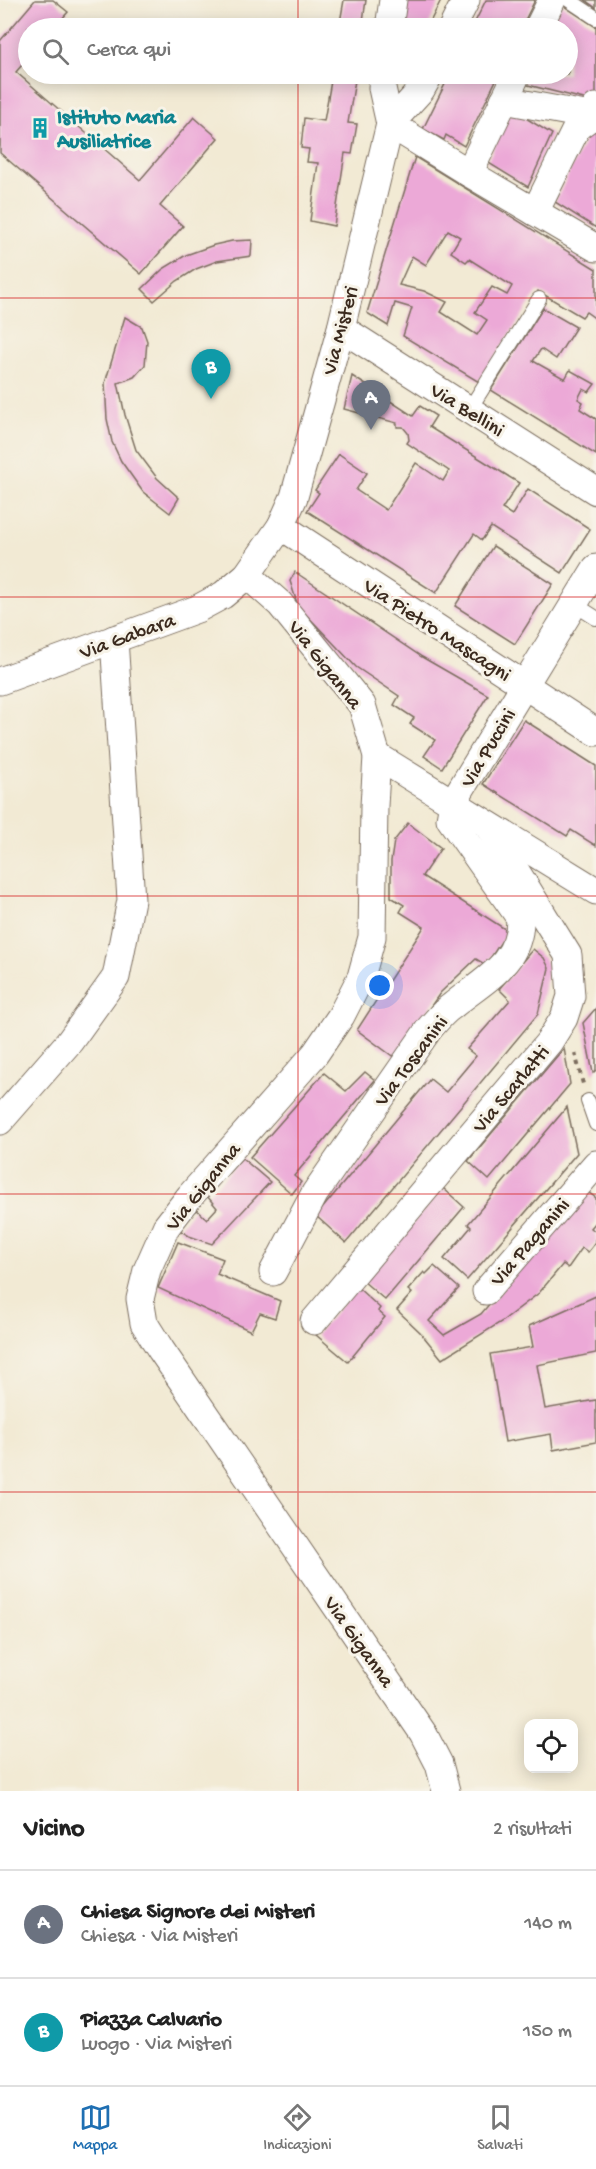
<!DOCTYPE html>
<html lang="it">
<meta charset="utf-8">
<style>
:root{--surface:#fff;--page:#f2f2f2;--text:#222;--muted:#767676;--line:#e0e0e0;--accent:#1f6fb2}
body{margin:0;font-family:"Gochi Hand",sans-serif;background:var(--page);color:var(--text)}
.controls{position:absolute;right:18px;bottom:18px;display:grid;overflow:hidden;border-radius:12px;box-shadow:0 3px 15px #0003}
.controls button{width:54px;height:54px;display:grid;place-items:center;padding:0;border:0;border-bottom:2px solid var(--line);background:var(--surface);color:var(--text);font:30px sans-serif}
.you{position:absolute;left:380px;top:986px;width:21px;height:21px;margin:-15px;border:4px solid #fff;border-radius:50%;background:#1a73e8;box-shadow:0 0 0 9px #1a73e833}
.badge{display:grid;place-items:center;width:39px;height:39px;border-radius:50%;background:var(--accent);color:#fff;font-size:20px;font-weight:700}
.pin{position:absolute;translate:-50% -50px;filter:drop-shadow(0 2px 3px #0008)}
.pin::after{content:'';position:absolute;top:32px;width:21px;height:18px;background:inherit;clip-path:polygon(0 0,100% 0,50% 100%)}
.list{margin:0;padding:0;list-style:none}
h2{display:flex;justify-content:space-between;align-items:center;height:78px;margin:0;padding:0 24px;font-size:26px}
h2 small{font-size:20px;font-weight:400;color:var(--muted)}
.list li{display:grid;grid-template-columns:39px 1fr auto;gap:18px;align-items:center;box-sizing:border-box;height:108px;padding:0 24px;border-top:2px solid var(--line)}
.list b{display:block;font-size:22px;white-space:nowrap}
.list p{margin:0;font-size:20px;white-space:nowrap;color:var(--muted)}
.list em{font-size:20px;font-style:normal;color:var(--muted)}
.icon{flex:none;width:33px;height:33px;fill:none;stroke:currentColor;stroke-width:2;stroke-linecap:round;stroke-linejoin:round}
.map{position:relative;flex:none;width:596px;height:1791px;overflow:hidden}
.search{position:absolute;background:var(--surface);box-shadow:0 3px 15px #0003;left:18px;right:18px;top:18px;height:66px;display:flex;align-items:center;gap:15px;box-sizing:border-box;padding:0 21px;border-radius:33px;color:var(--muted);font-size:22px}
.sheet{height:294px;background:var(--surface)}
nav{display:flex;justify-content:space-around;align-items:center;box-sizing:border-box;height:84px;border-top:2px solid var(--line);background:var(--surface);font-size:16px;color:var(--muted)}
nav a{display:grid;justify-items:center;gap:3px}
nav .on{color:var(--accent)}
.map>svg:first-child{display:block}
.building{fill:#eca9d7;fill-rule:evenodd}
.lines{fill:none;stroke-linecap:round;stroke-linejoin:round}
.service-casing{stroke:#7b6d5e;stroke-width:16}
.minor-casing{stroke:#7b6d5e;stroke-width:29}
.path{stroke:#7b6d5e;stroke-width:4;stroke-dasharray:4.5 4.5;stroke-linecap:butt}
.service{stroke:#fff;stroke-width:14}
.minor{stroke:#fff;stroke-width:27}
.grid{fill:none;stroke:#d62828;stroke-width:1.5;stroke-opacity:0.55}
.labels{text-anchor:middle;stroke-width:6;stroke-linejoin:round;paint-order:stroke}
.culture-label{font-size:21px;font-weight:bold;fill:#0d838f;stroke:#f7f3e8;text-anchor:start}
.street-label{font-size:21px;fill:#3b2a1e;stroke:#f7f3e8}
</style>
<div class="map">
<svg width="596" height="1791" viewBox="0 0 596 1791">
<rect width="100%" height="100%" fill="#f7f3e8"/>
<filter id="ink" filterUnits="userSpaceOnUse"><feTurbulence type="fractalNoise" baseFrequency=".0167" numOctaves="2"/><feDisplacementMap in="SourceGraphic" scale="12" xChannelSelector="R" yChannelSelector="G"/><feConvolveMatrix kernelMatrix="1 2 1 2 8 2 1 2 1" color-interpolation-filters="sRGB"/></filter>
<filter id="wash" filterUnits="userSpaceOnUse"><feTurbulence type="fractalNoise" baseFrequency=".008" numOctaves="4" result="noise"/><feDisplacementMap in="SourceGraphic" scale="24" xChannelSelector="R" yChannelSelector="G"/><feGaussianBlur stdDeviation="1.35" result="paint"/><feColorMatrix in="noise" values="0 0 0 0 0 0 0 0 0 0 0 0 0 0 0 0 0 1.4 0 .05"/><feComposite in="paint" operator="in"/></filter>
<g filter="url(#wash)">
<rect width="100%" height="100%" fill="#f2ead4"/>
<g id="blocks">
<!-- building -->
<g class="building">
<path d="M35 0H53L68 12 54 28H28V58L16 72 140 180 194 117 218 138 160 206 183 226 141 274 0 153V41Z"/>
<path d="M344 0H366L362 28H339Z"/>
<path d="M402 0H441L427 28H398Z"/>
<path d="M486 0H535L521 28H472Z"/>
<path d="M585 0H596V8Z"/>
<path d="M561 4 596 27V102L524 84 529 74H568V28H550Z"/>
<path d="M309 74H356L348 123 357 124 352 154 345 153 334 226 310 221 318 163 307 162 309 149 301 148 304 118 324 121 331 81 308 77Z"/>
<path d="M450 74H499L464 146 446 135 444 140 423 129Z"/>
<path d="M511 109 552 134 528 187 487 162Z"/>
<path d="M590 129 596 132V228L555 202Z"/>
<path d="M415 157 596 269V319L586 312 582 317 538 291 479 382 403 336 412 308 395 303 388 326 367 313ZM448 230 460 237 451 252 466 262 469 259 512 286 507 295 492 287 475 312 487 320 477 335 441 312 447 302 424 291 399 285 412 256 426 265Z"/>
<path d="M252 240 251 256 217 261 196 269 177 281 154 301 142 289 163 269 186 255 214 245 232 241Z"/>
<path d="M543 308 576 327 556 359 541 349 533 361 565 379 570 370 595 384 589 392 583 389 578 399 583 402 580 409 596 419V455L491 390Z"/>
<path d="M125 317 142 327 147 341 145 365 134 377 118 383 125 415 136 450 157 478 179 498 170 513 143 492 121 461 112 442 107 419 105 383Z"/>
<path d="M352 376 413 416 420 406 436 416 429 427 519 483 502 509 512 515 528 489 590 529 562 573 491 527 482 540 474 534 436 593 307 511 319 493 315 490 339 454 367 473 356 490 386 510 416 463 443 481 449 471 407 443 409 440 408 433 403 427H397V423L344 409Z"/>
<path d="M493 546 553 584 515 644 455 606Z"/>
<path d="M295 572 422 657 488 695 442 768 424 756 435 740 410 724 414 718 394 705 399 696 356 667 298 606 290 581Z"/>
<path d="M524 720 596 766V846L571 830 567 836 483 784Z"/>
<path d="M408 823 441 848 422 876 508 931 486 965 476 959 440 993 395 1058 357 1030 424 927 400 912 404 905 391 897V861L394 841Z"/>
<path d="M533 949 544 958 549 968 538 1014 346 1243 316 1216 430 1079 446 1092 476 1056 467 1049 510 1000 499 989Z"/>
<path d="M596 1008V1070L593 1073 583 1023Z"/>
<path d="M564 1048 570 1084 489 1180 468 1161Z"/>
<path d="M365 1072 375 1080 294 1176 301 1182 292 1194 250 1157 324 1073 346 1091Z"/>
<path d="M567 1107 577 1153 467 1280 444 1259 471 1227 468 1224Z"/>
<path d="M242 1158 270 1182 212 1244 189 1236 178 1229 195 1208 207 1219 217 1208 207 1196Z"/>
<path d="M443 1188 464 1207 385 1300 363 1281Z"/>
<path d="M585 1190 596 1198V1222L591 1228 596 1232V1242L588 1252 582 1248 568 1268 563 1264 539 1293 501 1322 442 1359 420 1332 397 1310 412 1293 408 1290 424 1272 426 1274 434 1266 459 1288 429 1321 444 1335 481 1314Z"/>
<path d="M178 1242 223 1259 217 1274 280 1301 275 1318 260 1313 251 1331 158 1288Z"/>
<path d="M357 1287 380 1308 378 1311 385 1317 348 1362 316 1335Z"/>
<path d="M596 1296V1353L537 1365 545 1409 596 1400V1442L553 1450 551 1434 505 1442 490 1354 533 1347 529 1326Z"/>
</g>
</g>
</g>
<g filter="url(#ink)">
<use href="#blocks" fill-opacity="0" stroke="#7b6d5e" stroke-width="1.5"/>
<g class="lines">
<!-- service casing -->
<g class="service-casing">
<g id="service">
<path d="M569 0 596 18"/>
<path d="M469 410 539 299"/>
<path d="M574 604 596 618"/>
<path d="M588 1101 596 1124"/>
</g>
</g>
<!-- minor casing -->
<g class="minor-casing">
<g id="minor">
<path d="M389 28 393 0"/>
<path d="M452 28 466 0"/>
<path d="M538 28 552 0"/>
<path d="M430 74 421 90 390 124 469 173 596 248"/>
<path d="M504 100 596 117"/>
<path d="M469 173 517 74"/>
<path d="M535 212 577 127 592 116 596 107"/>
<path d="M341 328 596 491"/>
<path d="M281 526 596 732"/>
<path d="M247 575 280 604 362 705 377 756 374 806 372 937 361 977 341 1016 315 1054 190 1196 166 1227 147 1270 140 1299 144 1323 161 1350 423 1733 439 1764 446 1791"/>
<path d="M0 681 197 609 223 595 247 575 281 526 294 497 341 328 390 124 382 88 383 74"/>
<path d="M377 756 596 891"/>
<path d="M0 1121 70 1041 116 977 131 900 114 639"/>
<path d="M273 1272 315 1193 429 1029C436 1021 443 1012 452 1006 482 981 521 964 520 918L450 819 453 802 596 568"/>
<path d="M486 1291 596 1164"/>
<path d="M314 1321 549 1042 564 1018 571 996 568 955 488 826"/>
</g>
</g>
<!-- path -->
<path class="path" d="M575 1053 583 1084"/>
<!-- service -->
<use href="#service" class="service"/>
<!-- minor -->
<use href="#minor" class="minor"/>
</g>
</g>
<!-- grid -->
<path class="grid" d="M298 0V28M298 74V1791M0 298H596M0 597H596M0 896H596M0 1194H596M0 1492H596"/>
<!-- icons -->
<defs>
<g id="building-bare" transform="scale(1.62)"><path d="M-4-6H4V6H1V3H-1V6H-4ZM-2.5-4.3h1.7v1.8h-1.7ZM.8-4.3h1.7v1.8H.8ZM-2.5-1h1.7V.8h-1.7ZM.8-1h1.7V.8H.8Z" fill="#0f9aa8" stroke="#f7f3e8" stroke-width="2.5" paint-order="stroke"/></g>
</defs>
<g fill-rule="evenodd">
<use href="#building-bare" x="40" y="128"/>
</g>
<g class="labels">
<!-- culture labels -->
<g class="culture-label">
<text x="57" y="123">Istituto Maria<tspan x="57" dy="24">Ausiliatrice</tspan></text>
</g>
<!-- street labels -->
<g class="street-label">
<text transform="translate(339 330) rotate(-75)" y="7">Via Misteri</text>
<text transform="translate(468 409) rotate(32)" y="7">Via Bellini</text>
<text transform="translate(438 629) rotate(33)" y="7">Via Pietro Mascagni</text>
<text transform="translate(127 635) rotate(-20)" y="7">Via Gabara</text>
<text transform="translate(326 664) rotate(52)" y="7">Via Giganna</text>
<text transform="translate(487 747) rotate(-59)" y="7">Via Puccini</text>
<text transform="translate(410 1060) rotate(-53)" y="7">Via Toscanini</text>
<text transform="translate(510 1088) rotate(-50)" y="7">Via Scarlatti</text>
<text transform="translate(202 1186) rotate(-51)" y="7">Via Giganna</text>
<text transform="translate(529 1241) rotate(-49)" y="7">Via Paganini</text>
<text transform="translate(360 1641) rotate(55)" y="7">Via Giganna</text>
</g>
</g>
</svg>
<div class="controls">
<button><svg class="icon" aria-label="locate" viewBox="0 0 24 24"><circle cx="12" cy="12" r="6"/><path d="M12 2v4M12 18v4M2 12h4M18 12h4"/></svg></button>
</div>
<div class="you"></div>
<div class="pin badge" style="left:371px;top:430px;background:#6b7280">A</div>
<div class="pin badge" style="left:211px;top:399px;background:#0f9aa8">B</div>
<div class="search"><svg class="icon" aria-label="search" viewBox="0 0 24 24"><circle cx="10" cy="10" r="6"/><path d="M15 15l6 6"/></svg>Cerca qui</div>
</div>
<section class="sheet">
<h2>Vicino<small>2 risultati</small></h2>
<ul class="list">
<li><span class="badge" style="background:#6b7280">A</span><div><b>Chiesa Signore dei Misteri</b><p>Chiesa · Via Misteri</p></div><em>140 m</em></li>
<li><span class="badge" style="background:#0f9aa8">B</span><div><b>Piazza Calvario</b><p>Luogo · Via Misteri</p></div><em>150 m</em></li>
</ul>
</section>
<nav>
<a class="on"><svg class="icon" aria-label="map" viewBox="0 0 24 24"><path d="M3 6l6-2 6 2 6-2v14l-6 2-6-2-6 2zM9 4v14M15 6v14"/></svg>Mappa</a>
<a><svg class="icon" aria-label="directions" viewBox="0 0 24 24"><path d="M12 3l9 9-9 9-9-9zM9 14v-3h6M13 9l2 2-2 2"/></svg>Indicazioni</a>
<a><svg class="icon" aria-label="saved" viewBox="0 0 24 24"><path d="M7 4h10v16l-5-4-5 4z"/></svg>Salvati</a>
</nav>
